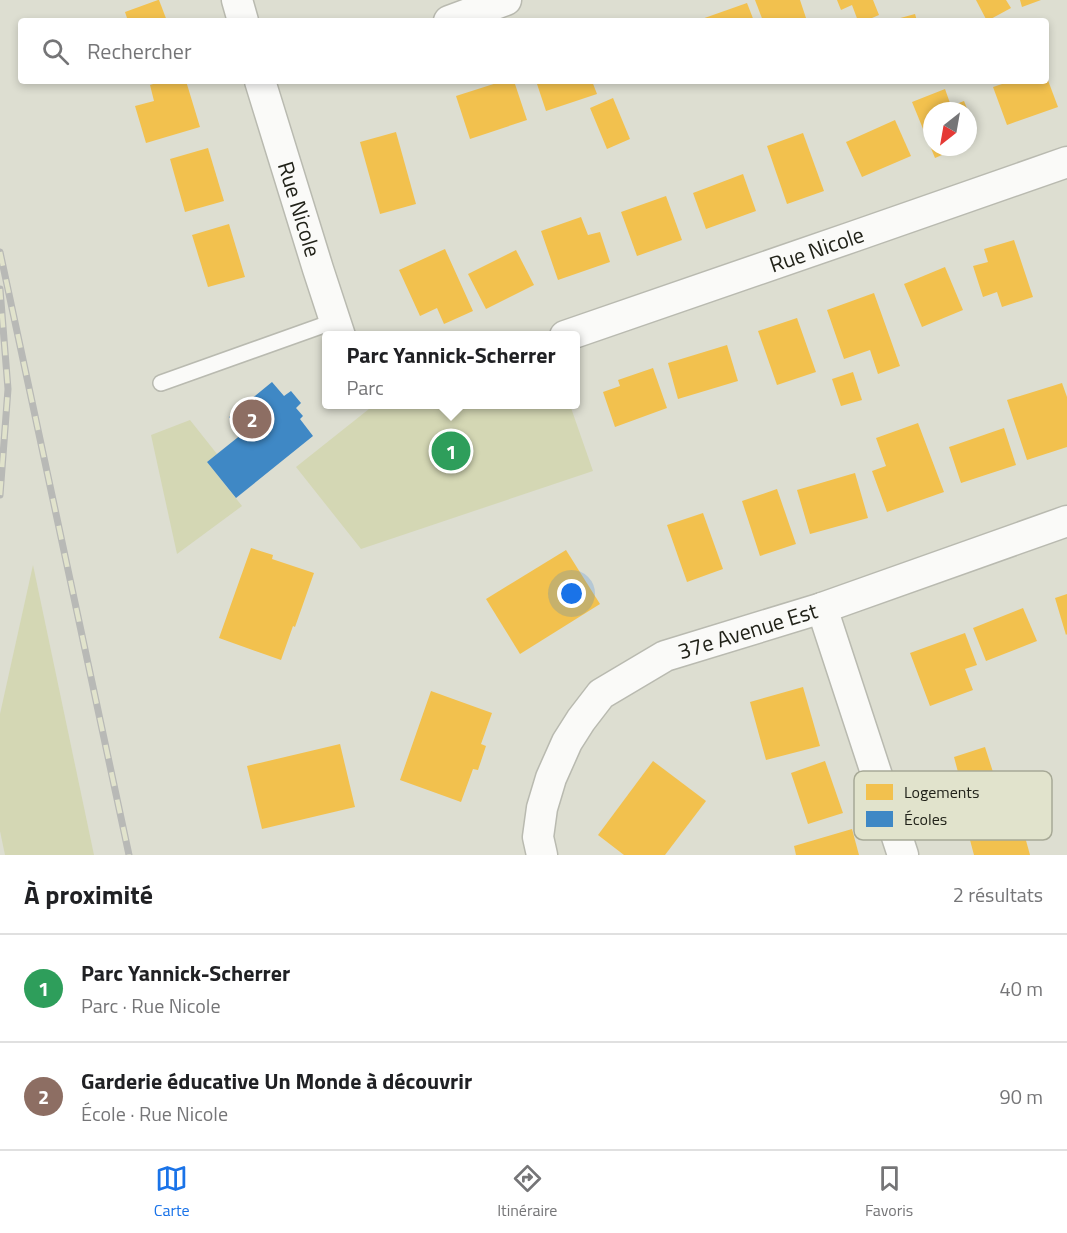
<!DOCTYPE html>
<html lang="fr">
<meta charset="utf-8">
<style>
:root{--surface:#fff;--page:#f6f6f6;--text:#202124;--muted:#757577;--line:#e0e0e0;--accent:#1a73e8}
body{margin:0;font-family:"Titillium Web",sans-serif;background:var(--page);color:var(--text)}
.compass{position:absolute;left:923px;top:102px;width:54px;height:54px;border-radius:50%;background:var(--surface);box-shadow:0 3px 9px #0003;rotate:211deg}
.you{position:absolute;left:572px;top:594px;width:21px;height:21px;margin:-15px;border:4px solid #fff;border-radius:50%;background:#1a73e8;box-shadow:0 0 0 9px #1a73e833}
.badge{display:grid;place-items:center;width:39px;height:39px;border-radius:50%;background:var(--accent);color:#fff;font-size:20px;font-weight:700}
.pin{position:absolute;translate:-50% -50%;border:3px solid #fff;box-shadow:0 2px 6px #0006}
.popup{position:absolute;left:322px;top:331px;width:258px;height:78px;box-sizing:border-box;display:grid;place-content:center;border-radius:6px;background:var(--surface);filter:drop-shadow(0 2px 4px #0005);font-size:20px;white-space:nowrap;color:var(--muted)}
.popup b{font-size:22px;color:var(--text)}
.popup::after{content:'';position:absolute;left:50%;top:100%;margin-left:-12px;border:12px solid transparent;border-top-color:var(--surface)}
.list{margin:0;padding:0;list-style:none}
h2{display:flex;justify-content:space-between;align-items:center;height:78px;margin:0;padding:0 24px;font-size:26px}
h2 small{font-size:20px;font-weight:400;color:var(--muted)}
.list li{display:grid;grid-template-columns:39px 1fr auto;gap:18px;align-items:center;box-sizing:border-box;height:108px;padding:0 24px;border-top:2px solid var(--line)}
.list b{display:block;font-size:22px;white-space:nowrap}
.list p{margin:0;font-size:20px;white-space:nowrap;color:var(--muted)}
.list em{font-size:20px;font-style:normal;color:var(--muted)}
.icon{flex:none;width:33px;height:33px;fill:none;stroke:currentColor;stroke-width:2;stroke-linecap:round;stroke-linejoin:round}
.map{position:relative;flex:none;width:1067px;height:855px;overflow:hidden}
.search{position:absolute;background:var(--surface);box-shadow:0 3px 9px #0003;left:18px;right:18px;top:18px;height:66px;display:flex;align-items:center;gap:15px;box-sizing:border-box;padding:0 21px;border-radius:6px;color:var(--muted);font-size:22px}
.sheet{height:294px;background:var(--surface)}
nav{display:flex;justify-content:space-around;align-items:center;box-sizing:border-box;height:84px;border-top:2px solid var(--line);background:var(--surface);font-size:16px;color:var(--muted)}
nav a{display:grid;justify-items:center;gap:3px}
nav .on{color:var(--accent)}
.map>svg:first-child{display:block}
.green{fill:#d4d7b4}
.homes{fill:#f2c14e}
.schools{fill:#3f88c5}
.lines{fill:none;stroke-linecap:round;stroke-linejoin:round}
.service-casing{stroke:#b9bab0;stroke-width:18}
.minor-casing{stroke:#b9bab0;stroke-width:33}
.service{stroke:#fafaf8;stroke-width:15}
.minor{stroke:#fafaf8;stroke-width:30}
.rail-casing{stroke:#b8b9b6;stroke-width:7}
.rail{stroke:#e1e3cc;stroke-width:4.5;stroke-dasharray:14;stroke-linecap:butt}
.labels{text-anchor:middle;stroke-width:6;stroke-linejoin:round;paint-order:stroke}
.street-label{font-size:22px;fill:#212219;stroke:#e1e3cc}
.key{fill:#e1e3cc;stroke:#a7a996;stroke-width:1.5}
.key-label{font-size:16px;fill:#212219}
</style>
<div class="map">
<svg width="1067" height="855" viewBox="0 0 1067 855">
<rect width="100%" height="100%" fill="#ddded1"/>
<!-- green -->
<g class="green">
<path d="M425 405H570L593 471 361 549 296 467 374 405 408 408Z"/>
<path d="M190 420 217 454 207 462 242 506 177 554 151 435Z"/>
<path d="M33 565 94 855H5L0 831V714Z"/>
</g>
<!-- homes -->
<g class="homes">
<path d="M158 0H159L167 21H128L125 12Z"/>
<path d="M755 0H800L807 21H763Z"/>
<path d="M837 0H873L879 15 865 21H858L852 5 841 10Z"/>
<path d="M976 0H1006L1011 8 987 21Z"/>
<path d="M1020 0H1041L1022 7Z"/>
<path d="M747 3 754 21H696Z"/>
<path d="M915 14 917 21H893V20Z"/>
<path d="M1046 75 1058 107 1007 125 993 87 1011 81H1046Z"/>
<path d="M163 81H186L200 127 146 143 135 106 154 101 150 85Z"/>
<path d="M503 81H514L527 120 470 139 456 96Z"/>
<path d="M536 81H592L597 94 546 111Z"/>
<path d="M945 89 951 106 964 101 968 111H932V147H961L935 158 912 102Z"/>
<path d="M613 98 630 139 607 149 590 108Z"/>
<path d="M968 111 976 130 968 133Z"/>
<path d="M895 120 911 156 862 177 846 142Z"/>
<path d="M396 132 416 204 380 214 360 142Z"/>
<path d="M803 133 824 191 787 204 767 146Z"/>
<path d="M208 148 224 201 185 212 170 159Z"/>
<path d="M743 174 756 211 706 229 693 193Z"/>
<path d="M666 196 682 240 637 256 621 212Z"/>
<path d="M581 217 588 235 600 232 610 262 558 280 541 231Z"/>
<path d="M229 224 245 277 208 287 192 235Z"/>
<path d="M1014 240 1033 297 1002 307 997 292 983 297 973 266 988 262 984 249Z"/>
<path d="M445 249 473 311 444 324 437 308 420 316 399 270Z"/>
<path d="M516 250 534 285 486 309 468 274Z"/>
<path d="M945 267 963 310 922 327 904 284Z"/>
<path d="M874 293 900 366 878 374 870 350 844 359 827 310Z"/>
<path d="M797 318 816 372 777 385 758 331Z"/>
<path d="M727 345 738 381 678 399 668 363Z"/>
<path d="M653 368 667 408 615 427 603 392 620 386 618 380Z"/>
<path d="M853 372 862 400 841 406 832 379Z"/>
<path d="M1062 383 1067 397V447L1027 460 1007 400Z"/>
<path d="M918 423 944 492 887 512 872 471 886 466 876 438Z"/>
<path d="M1004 428 1016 465 961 483 949 447Z"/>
<path d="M855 473 868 518 810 534 797 490Z"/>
<path d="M777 489 796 544 760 556 742 501Z"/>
<path d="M703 513 723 569 687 582 667 525Z"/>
<path d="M251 548 273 555 272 559 314 573 295 627 293 626 281 660 219 638Z"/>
<path d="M566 550 600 604 520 654 486 599Z"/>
<path d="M1067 594V634L1066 635 1055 598Z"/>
<path d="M1023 608 1037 641 986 661 973 628Z"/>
<path d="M965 633 977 665 965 669 973 690 930 706 910 653Z"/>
<path d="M803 687 820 746 766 760 750 702Z"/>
<path d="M431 691 492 713 481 744 486 746 478 770 473 769 461 802 400 780Z"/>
<path d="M340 744 355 807 262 829 247 766Z"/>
<path d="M985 747 1001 797 958 810 947 776 958 772 954 757Z"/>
<path d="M653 761 706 801 665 855H624L598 835Z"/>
<path d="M825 761 843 813 808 824 791 773Z"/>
<path d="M1022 826 1030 855H974L970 840Z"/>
<path d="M852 829 859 855H796L794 846Z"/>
</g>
<!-- schools -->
<path class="schools" d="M272 382 284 396 291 391 301 403 296 408 303 416 300 419 313 436 236 498 207 462 242 434 229 417Z"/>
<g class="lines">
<!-- service casing -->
<g class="service-casing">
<path id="service" d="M161 383 335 321"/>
</g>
<!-- minor casing -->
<g class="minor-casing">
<g id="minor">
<path d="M237 0 243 21"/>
<path d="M449 21 506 0"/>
<path id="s1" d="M260 81 318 269 340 336"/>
<path id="s2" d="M565 336 855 236 1067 162"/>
<path d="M822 608 903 855"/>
<path id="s3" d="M542 855 538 837 542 808 551 778 567 742 581 720 601 694 665 656 822 608 1067 521"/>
</g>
</g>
<!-- service -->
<use href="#service" class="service"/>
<!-- minor -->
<use href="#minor" class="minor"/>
<!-- rail casing -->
<g class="rail-casing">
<g id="rail">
<path d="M0 252 129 855"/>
<path d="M0 495 8 389 0 289"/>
</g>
</g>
<!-- rail -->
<use href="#rail" class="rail"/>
</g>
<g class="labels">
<!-- street labels -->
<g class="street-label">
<text dy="8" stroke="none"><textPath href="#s1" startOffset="134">Rue Nicole</textPath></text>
<text dy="8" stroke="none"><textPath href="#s2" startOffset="266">Rue Nicole</textPath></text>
<text dy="8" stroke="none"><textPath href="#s3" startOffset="338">37e Avenue Est</textPath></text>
</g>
</g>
<!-- legend -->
<rect x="854" y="771" width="198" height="69" rx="9" class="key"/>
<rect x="866" y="784" width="27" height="16" fill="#f2c14e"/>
<rect x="866" y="811" width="27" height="16" fill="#3f88c5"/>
<g class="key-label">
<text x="904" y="798">Logements</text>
<text x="904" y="825">Écoles</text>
</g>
</svg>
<svg class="compass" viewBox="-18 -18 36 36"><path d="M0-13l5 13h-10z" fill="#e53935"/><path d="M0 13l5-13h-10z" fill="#757577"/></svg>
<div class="you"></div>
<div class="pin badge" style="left:451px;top:451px;background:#2e9e5b">1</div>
<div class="popup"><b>Parc Yannick-Scherrer</b>Parc</div>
<div class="pin badge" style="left:252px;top:419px;background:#8d6e63">2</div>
<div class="search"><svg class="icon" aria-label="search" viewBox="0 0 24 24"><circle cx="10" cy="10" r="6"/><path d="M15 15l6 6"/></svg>Rechercher</div>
</div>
<section class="sheet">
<h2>À proximité<small>2 résultats</small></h2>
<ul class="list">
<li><span class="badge" style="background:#2e9e5b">1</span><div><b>Parc Yannick-Scherrer</b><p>Parc · Rue Nicole</p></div><em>40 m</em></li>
<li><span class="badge" style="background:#8d6e63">2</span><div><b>Garderie éducative Un Monde à découvrir</b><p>École · Rue Nicole</p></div><em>90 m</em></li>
</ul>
</section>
<nav>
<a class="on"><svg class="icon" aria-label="map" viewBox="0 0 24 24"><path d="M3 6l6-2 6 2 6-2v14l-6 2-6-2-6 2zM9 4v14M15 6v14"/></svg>Carte</a>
<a><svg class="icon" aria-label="directions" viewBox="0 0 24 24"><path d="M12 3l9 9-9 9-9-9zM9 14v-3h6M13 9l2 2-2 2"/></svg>Itinéraire</a>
<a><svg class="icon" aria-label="saved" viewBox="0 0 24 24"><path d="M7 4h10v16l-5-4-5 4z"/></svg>Favoris</a>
</nav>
